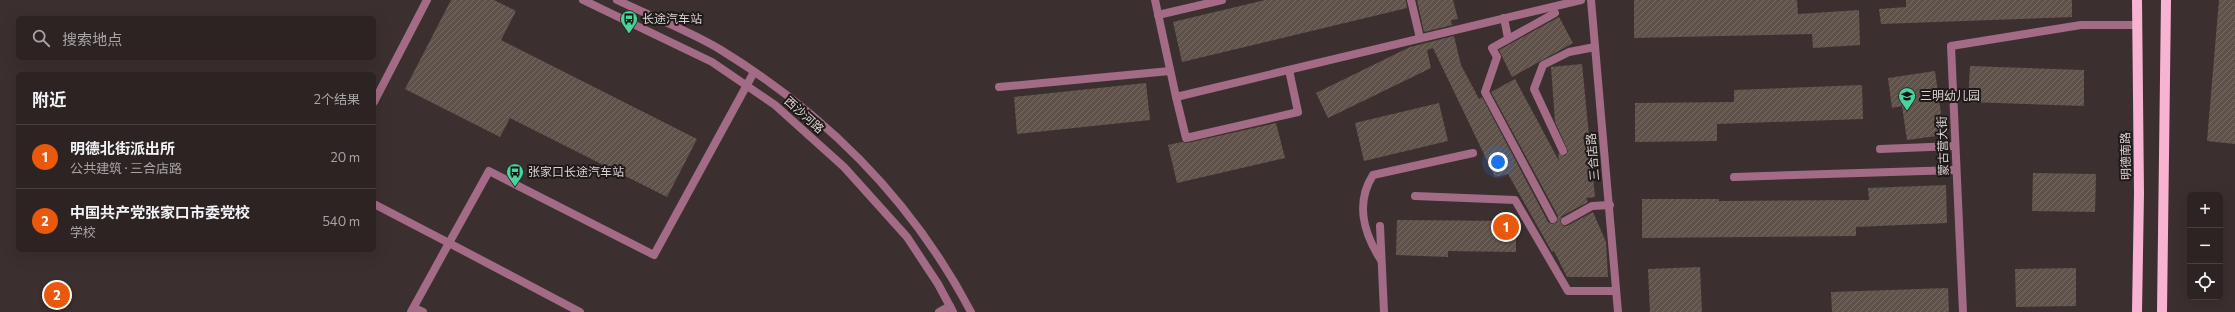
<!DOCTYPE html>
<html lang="zh">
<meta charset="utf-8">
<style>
:root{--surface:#2d2323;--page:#352b2b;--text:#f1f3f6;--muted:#a7a4a6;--line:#484041;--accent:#ea580c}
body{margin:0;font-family:Commissioner,"Noto Sans SC",sans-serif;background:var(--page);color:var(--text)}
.controls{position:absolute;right:12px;bottom:12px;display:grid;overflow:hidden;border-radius:6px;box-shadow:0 4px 16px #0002}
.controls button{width:36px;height:36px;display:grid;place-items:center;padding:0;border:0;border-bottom:1px solid var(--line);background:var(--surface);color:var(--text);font:20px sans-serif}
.you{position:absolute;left:1498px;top:162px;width:14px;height:14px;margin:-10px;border:3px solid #fff;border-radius:50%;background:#1a73e8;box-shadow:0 0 0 6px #1a73e833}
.badge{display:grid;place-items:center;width:26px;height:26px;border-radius:50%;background:var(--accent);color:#fff;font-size:13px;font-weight:700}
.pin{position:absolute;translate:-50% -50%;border:2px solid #fff;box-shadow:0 1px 4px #0006}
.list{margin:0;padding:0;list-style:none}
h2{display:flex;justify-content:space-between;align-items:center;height:52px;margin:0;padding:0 16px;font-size:17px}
h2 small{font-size:13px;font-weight:400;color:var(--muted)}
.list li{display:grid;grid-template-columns:26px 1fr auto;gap:12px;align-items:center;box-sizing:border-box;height:64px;padding:0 16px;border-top:1px solid var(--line)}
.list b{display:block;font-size:15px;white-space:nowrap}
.list p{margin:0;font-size:13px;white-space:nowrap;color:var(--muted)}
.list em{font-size:13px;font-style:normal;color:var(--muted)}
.icon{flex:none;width:22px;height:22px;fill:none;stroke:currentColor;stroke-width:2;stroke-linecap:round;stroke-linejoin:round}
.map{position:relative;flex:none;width:2235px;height:312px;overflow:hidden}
.search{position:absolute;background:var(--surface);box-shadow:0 4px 16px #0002;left:16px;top:16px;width:360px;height:44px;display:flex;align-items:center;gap:10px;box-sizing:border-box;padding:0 14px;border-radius:6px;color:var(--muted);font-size:15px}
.panel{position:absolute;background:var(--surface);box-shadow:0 4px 16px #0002;left:16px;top:72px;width:360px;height:180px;border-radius:6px}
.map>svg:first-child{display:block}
.building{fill:url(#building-hatch)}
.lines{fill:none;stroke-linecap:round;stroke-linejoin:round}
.service{stroke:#a36b85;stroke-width:8}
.minor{stroke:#a36b85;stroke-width:8}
.tertiary{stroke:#a36b85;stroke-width:8}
.primary{stroke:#f8b3d2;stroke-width:10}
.labels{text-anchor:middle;stroke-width:4;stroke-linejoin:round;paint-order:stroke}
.poi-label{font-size:12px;fill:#dbd2d2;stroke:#1f1919;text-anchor:start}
.street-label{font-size:12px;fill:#dbd2d2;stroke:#1f1919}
</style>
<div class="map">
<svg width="2235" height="312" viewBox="0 0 2235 312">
<defs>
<pattern id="building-hatch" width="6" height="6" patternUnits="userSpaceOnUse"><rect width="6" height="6" fill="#5f524b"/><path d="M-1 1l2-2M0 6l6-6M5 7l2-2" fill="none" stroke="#756a64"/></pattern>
</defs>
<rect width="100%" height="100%" fill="#3c2f2f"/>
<!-- building -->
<g class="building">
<path d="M451 0H494L516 11 501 40 697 139 667 197 510 118 500 137 405 89Z"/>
<path d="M1265 0H1406L1407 8 1182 62 1173 22Z"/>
<path d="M1417 0H1453L1458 19 1451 20 1452 25 1424 32Z"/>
<path d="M1634 0H1797L1798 14 1859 10 1860 45 1813 48 1812 34 1634 38Z"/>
<path d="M1906 0H2072V17L1881 24 1879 9 1906 7Z"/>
<path d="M2219 0H2235V144L2207 141Z"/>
<path d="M1559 17 1573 43 1512 77 1499 50Z"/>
<path d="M1454 36 1461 65 1479 99 1482 97 1548 222 1552 224 1557 222 1558 216 1491 92 1515 79 1559 161 1558 153 1565 156 1568 151 1555 122 1551 67 1582 64 1595 197 1586 198 1588 202 1562 216 1560 221 1563 226H1567L1593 212 1606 242 1608 277H1567L1554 251 1552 252 1508 174 1495 177 1433 48 1427 50 1431 68 1328 118 1316 93 1410 47Z"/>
<path d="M1970 66 2084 70V106L1968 102Z"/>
<path d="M1935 71 1944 135 1907 140 1902 106 1892 108 1888 78Z"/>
<path d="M1146 83 1150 120 1017 134 1014 97Z"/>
<path d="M1862 85 1863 119 1717 124V141L1635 142V103L1734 102V90Z"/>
<path d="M1439 103 1448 141 1364 161 1355 123Z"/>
<path d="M1276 123 1285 158 1177 183 1168 145 1182 142 1187 143Z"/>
<path d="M2033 173 2096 174 2095 212 2032 211Z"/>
<path d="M1946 185 1947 223 1856 227V236L1642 238V199H1719V201L1869 200 1868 188Z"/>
<path d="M1397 220 1516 221V252L1448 251V257L1396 255Z"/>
<path d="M1700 267 1702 312H1650L1648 269Z"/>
<path d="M2076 268V306L2016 307 2015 269Z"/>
<path d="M1948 288 1949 312H1832L1831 292Z"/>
</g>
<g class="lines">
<!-- service -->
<g class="service">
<path d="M374 102 427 0"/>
<path d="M1880 149 1955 146"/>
<path d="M374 204 449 243 489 171 654 255 754 72"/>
<path d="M1565 221 1592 206 1610 205"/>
<path d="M414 308 423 312"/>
<path d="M411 312 449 243 580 312"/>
</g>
<!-- minor -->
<g class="minor">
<path d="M1155 0 1176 97 1581 0"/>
<path d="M1411 0 1420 38"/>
<path d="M1158 15 1222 0"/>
<path d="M1504 18 1508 38"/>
<path d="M999 87 1170 71"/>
<path d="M1176 97 1186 138 1298 112 1289 70"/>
<path d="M1563 151 1534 89 1543 65 1569 52 1595 47"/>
<path d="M1734 177 1956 170"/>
<path d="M1415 196 1515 200 1568 291H1616"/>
<path d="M1553 219 1485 92 1497 57 1492 48 1555 13"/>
<path d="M1380 226 1384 312"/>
<path d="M1381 260C1364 234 1355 203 1373 175L1473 153"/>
<path d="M939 312 950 306"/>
<path d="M1963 312 1951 46 2081 25H2137"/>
</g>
<!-- tertiary -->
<g class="tertiary">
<path d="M583 0 712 62 775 105 844 167 907 237 938 284 953 312"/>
<path d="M617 0C650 16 690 31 721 50 827 115 913 202 971 312"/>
<path d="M1591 0 1618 312"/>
</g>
<!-- primary -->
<g class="primary">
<path d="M2137 0 2139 193 2137 312"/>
<path d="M2162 312 2166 0"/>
</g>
</g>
<!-- icons -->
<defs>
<g id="bus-pin" transform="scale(0.9)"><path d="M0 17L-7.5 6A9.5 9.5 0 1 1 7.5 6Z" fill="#49d49d" stroke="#1f1919"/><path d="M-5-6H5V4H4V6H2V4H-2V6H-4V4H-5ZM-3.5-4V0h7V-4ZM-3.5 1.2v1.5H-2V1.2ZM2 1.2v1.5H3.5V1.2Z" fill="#111"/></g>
<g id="school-pin" transform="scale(0.9)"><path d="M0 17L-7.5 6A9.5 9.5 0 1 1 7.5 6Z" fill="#49d49d" stroke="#1f1919"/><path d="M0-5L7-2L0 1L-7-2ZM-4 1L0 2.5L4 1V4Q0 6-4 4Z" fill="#111"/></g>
</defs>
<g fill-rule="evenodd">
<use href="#bus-pin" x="629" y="19"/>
<use href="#school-pin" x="1907" y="96"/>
<use href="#bus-pin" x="515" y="172"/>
</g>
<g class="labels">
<!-- poi labels -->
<g class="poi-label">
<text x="642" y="23">长途汽车站</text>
<text x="1920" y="100">三明幼儿园</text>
<text x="528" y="176">张家口长途汽车站</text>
</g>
<!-- street labels -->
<g class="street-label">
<text transform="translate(804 115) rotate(42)" y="4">西沙河路</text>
<text transform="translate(1943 146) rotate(-92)" y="4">蒙古营大街</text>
<text transform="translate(2126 156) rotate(-91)" y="4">明德南路</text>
<text transform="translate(1593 157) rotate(-95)" y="4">三合店路</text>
</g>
</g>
</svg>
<div class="controls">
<button>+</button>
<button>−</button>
<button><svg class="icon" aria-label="locate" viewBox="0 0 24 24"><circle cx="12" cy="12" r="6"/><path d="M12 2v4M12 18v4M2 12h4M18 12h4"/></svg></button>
</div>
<div class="you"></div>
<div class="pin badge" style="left:1506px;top:227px">1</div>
<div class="pin badge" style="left:57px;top:295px">2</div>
<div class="search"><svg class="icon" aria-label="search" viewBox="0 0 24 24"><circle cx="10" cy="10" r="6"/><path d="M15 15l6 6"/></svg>搜索地点</div>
<section class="panel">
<h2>附近<small>2个结果</small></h2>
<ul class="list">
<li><span class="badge">1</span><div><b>明德北街派出所</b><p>公共建筑 · 三合店路</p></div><em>20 m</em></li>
<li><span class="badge">2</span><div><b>中国共产党张家口市委党校</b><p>学校</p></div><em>540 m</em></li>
</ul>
</section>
</div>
